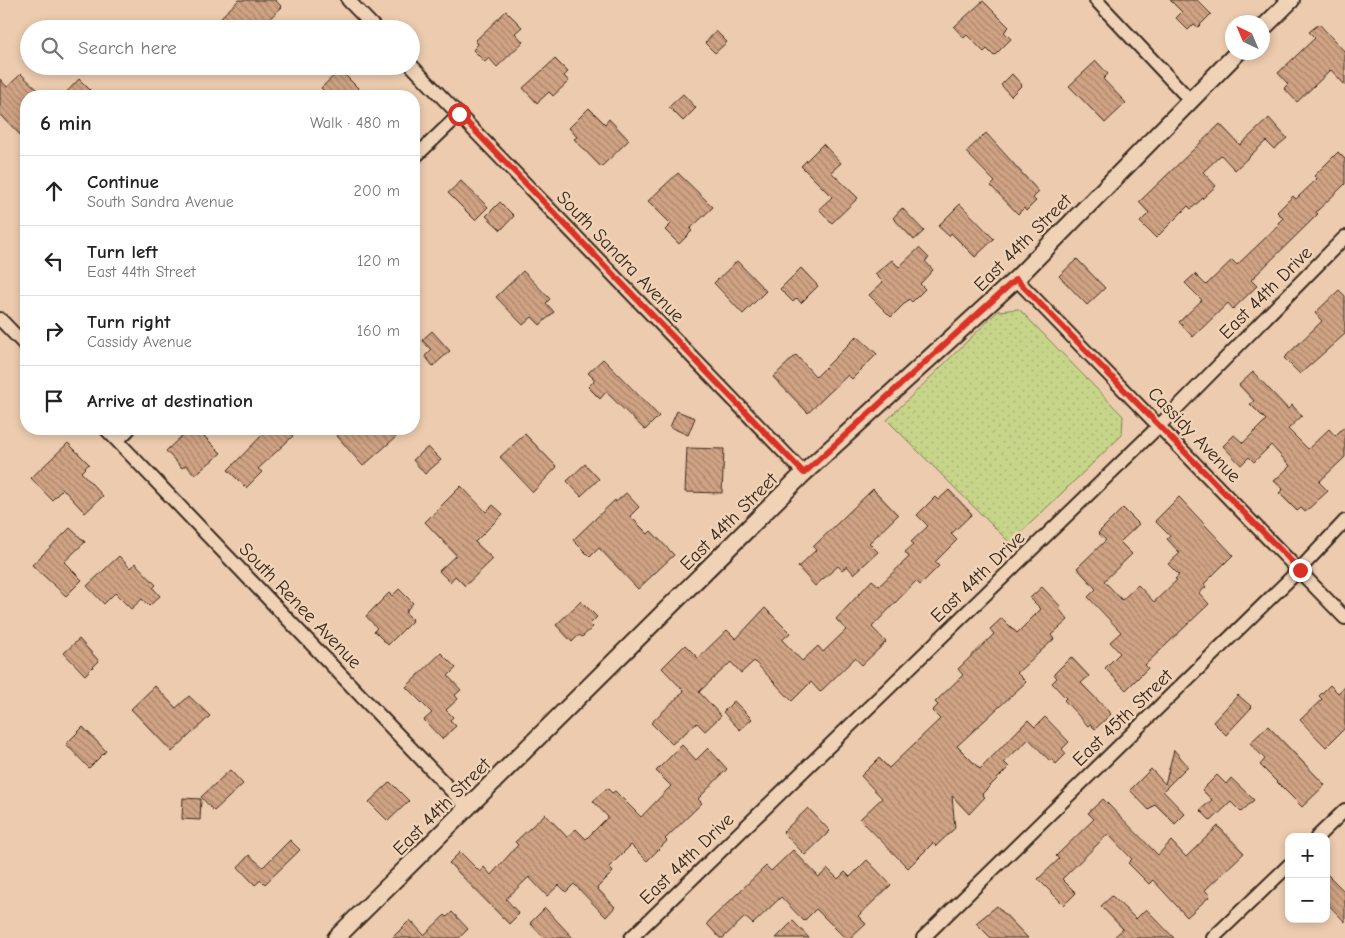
<!DOCTYPE html>
<meta charset="utf-8">
<style>
:root{--surface:#fff;--page:#f6f6f6;--text:#222;--muted:#767676;--line:#e0e0e0}
body{margin:0;font-family:"Comic Neue",sans-serif;background:var(--page);color:var(--text)}
.controls{position:absolute;right:15px;bottom:15px;display:grid;overflow:hidden;border-radius:10px;box-shadow:0 2px 8px #0003}
.controls button{width:45px;height:45px;display:grid;place-items:center;padding:0;border:0;border-bottom:1px solid var(--line);background:var(--surface);color:var(--text);font:25px sans-serif}
.compass{position:absolute;left:1225px;top:15px;width:45px;height:45px;border-radius:50%;background:var(--surface);box-shadow:0 2px 8px #0003;rotate:316deg}
.stop{position:absolute;width:15px;height:15px;margin:-11px;border:4px solid #d93025;border-radius:50%;background:#fff}
.stop.end{background:#d93025;border-color:#fff;box-shadow:0 1px 5px #0008}
.list{margin:0;padding:0;list-style:none}
h2{display:flex;justify-content:space-between;align-items:center;height:65px;margin:0;padding:0 20px;font-size:21px}
h2 small{font-size:16px;font-weight:400;color:var(--muted)}
.list li{display:grid;grid-template-columns:32px 1fr auto;gap:15px;align-items:center;box-sizing:border-box;height:70px;padding:0 20px;border-top:1px solid var(--line)}
.list b{display:block;font-size:19px;white-space:nowrap}
.list p{margin:0;font-size:16px;white-space:nowrap;color:var(--muted)}
.list em{font-size:16px;font-style:normal;color:var(--muted)}
.icon{flex:none;width:28px;height:28px;fill:none;stroke:currentColor;stroke-width:2;stroke-linecap:round;stroke-linejoin:round}
.map{position:relative;flex:none;width:1345px;height:938px;overflow:hidden}
.search{position:absolute;background:var(--surface);box-shadow:0 2px 8px #0003;left:20px;top:20px;width:400px;height:55px;display:flex;align-items:center;gap:12px;box-sizing:border-box;padding:0 18px;border-radius:28px;color:var(--muted);font-size:19px}
.panel{position:absolute;background:var(--surface);box-shadow:0 2px 8px #0003;left:20px;top:90px;width:400px;height:345px;border-radius:20px}
.map>svg:first-child{display:block}
.grass{fill:url(#grass-dots);stroke:#808054}
.building{fill:url(#building-back-hatch);stroke:#3b2a1e}
.lines{fill:none;stroke-linecap:round;stroke-linejoin:round}
.minor-casing{stroke:#3b2a1e;stroke-width:16}
.tertiary-casing{stroke:#3b2a1e;stroke-width:20}
.minor{stroke:#f0d3b7;stroke-width:12}
.tertiary{stroke:#f0d3b7;stroke-width:16}
.route{stroke:#d93025;stroke-width:6}
.labels{text-anchor:middle;stroke-width:5;stroke-linejoin:round;paint-order:stroke}
.street-label{font-size:19px;fill:#3b2a1e;stroke:#f0d3b7}
</style>
<div class="map">
<svg width="1345" height="938" viewBox="0 0 1345 938">
<defs>
<pattern id="grass-dots" width="8" height="8" patternUnits="userSpaceOnUse" patternTransform="scale(1.25)"><rect width="8" height="8" fill="#c6d589"/><path d="M2 2h.1M6 6h.1" fill="none" stroke="#abb776" stroke-width="1.8" stroke-linecap="round"/></pattern>
<pattern id="building-back-hatch" width="6" height="6" patternUnits="userSpaceOnUse" patternTransform="scale(1.25)"><rect width="6" height="6" fill="#d0a384"/><path d="M-1 5l2 2M0 0l6 6M5-1l2 2" fill="none" stroke="#aa856b"/></pattern>
</defs>
<rect width="100%" height="100%" fill="#eccbae"/>
<filter id="ink" filterUnits="userSpaceOnUse"><feTurbulence type="fractalNoise" baseFrequency=".02" numOctaves="2"/><feDisplacementMap in="SourceGraphic" scale="10" xChannelSelector="R" yChannelSelector="G"/><feConvolveMatrix kernelMatrix="1 2 1 2 8 2 1 2 1" color-interpolation-filters="sRGB"/></filter>
<g filter="url(#ink)">
<!-- grass -->
<path class="grass" d="M1019 309 1123 416 1122 435 1010 543 887 420 998 311Z"/>
<!-- building -->
<g class="building">
<path d="M239 0H275L282 7 267 21 274 29H232L221 17Z"/>
<path d="M1170 0H1197L1211 14 1198 27 1194 24 1188 30 1176 18 1182 12Z"/>
<path d="M983 1 1009 27 1004 32 1011 39 994 56 987 49 984 52 967 35 964 38 954 27Z"/>
<path d="M506 11 522 27 515 33 523 42 497 67 489 58 485 62 473 50 478 44 475 41Z"/>
<path d="M1319 24 1345 52V85L1331 70 1297 102 1284 88 1288 84 1278 73 1315 38 1309 32Z"/>
<path d="M716 31 727 42 715 53 705 43Z"/>
<path d="M555 59 568 72 564 76 569 81 553 96 549 92 537 103 523 88Z"/>
<path d="M1096 61 1108 74 1103 79 1126 103 1105 123 1069 86Z"/>
<path d="M340 70 366 96H329L321 88Z"/>
<path d="M21 74 44 96H26V141L0 114V79L7 87Z"/>
<path d="M1012 74 1022 85 1011 96 1001 85Z"/>
<path d="M79 79 96 96H63Z"/>
<path d="M683 94 696 108 683 121 669 107Z"/>
<path d="M589 108 605 124 609 119 629 140 601 167 574 139 577 137 569 128Z"/>
<path d="M1269 118 1287 138 1274 149 1266 141 1235 170 1221 155 1203 172 1216 186 1191 209 1188 206 1156 238 1140 222 1149 213 1139 202 1220 124 1240 145Z"/>
<path d="M986 133 1039 192 1033 198 1036 201 1026 211 1024 208 1018 214 991 186 995 182 966 152Z"/>
<path d="M823 144 841 163 831 172 858 198 832 223 819 209 832 197 801 166Z"/>
<path d="M1338 152 1345 159V184L1316 212 1318 214 1251 280 1257 286 1233 309 1228 303 1193 337 1179 322 1202 300 1185 283 1195 274 1206 285 1232 260 1237 265 1279 225 1278 223 1283 218 1277 212 1293 196 1296 199 1317 179 1314 176Z"/>
<path d="M678 173 713 207 690 229 692 231 679 244 665 230 671 224 648 201Z"/>
<path d="M461 181 488 207 475 220 448 193Z"/>
<path d="M500 202 514 216 501 230 486 216Z"/>
<path d="M960 204 994 239 975 257 951 233 949 236 938 226Z"/>
<path d="M902 208 924 231 914 240 893 218Z"/>
<path d="M919 248 929 258 925 261 933 270 920 284 925 289 912 302 909 299 891 317 869 295 883 282 875 274 892 260 899 267Z"/>
<path d="M1077 259 1105 288 1087 305 1059 276Z"/>
<path d="M737 261 766 291 743 314 714 283Z"/>
<path d="M801 268 818 286 801 303 797 298 793 302 780 289Z"/>
<path d="M523 271 550 299 546 303 554 312 540 325 532 317 523 325 496 297Z"/>
<path d="M1339 290 1345 296V334L1300 374 1284 358 1322 321 1315 313Z"/>
<path d="M432 331 450 351 433 366 425 356 431 350 422 340Z"/>
<path d="M857 336 877 354 852 379 848 375 808 413 773 377 796 355 816 377Z"/>
<path d="M603 359 659 416 645 430 606 392 600 399 588 387 595 380 588 373Z"/>
<path d="M1253 372 1288 409 1292 405 1302 416 1288 429 1308 449 1329 429 1335 436 1345 426V457L1319 482 1328 491 1305 512 1301 508 1297 511 1279 493 1283 489 1274 481 1290 466 1271 445 1254 462 1249 457 1241 465 1223 446 1234 435 1243 443 1266 420 1250 404 1254 401 1239 385Z"/>
<path d="M677 411 695 418 688 435 670 427Z"/>
<path d="M189 429H197L221 453 195 475 186 465 182 468 166 451Z"/>
<path d="M268 429H286L293 436 258 469 262 472 246 488 228 470Z"/>
<path d="M346 429H374L379 434 385 429H389L396 437 363 466 337 436Z"/>
<path d="M525 434 557 467 533 492 500 457Z"/>
<path d="M68 443 89 464 81 472 103 496 85 513 63 489 52 500 31 478Z"/>
<path d="M428 447 441 460 425 474 413 460Z"/>
<path d="M687 448 724 449 722 493 685 492Z"/>
<path d="M585 464 599 479 581 496 567 481Z"/>
<path d="M461 486 486 512 493 505 503 514 475 542 493 559 465 586 455 576 450 582 439 571 456 555 425 522Z"/>
<path d="M873 489 898 515 869 543 878 552 854 574 847 566 842 570 838 566 815 586 798 567 816 550 813 547Z"/>
<path d="M949 490 972 514 951 534 957 540 935 562 939 566 920 585 916 581 872 627 886 642 862 665 855 658 820 692 811 682 792 701 754 661 741 673 731 662 699 692 721 716 705 731 697 723 672 744 651 723 684 691 662 668 685 645 698 658 727 630 736 639 765 608 790 633 782 640 802 661 818 646 823 652 846 630 836 619 872 580 879 586 909 557 905 552 914 544 911 542 928 526 917 515 935 497 938 500Z"/>
<path d="M626 493 639 507 630 516 648 534 651 531 674 555 638 589 599 548 590 557 573 540 615 500 616 502Z"/>
<path d="M1179 497 1233 555 1204 584 1206 587 1199 593 1209 604 1145 665 1148 668 1126 690 1105 668 1120 653 1110 642 1121 632 1088 597 1096 589 1077 568 1106 540 1098 533 1123 508 1139 524 1120 542 1132 554 1104 581 1122 600 1138 585 1154 602 1177 580 1175 579 1179 575 1168 564 1180 553 1167 539 1170 536 1155 521Z"/>
<path d="M70 528 85 542 64 562 82 580 66 596 32 565Z"/>
<path d="M119 556 130 568 135 563 156 585 153 588 160 596 149 606 142 599 131 609 115 593 104 604 87 586Z"/>
<path d="M1042 587 1061 607 1059 609 1068 620 1051 635 1054 639 1017 673 1026 682 957 746 980 769 1028 720 1035 727 1045 717 1069 742 1062 749 1066 754 1056 764 1051 759 1050 761 1029 739 1004 762 1009 767 982 794 985 797 969 814 952 796 955 828 936 846 933 843 908 868 860 819 882 798 861 776 879 758 889 768 940 719 932 711 938 705 935 702 963 675 958 669 994 634 990 629 1002 618 1017 633 1041 609 1030 598Z"/>
<path d="M399 589 413 603 405 612 413 620 388 645 374 631 377 628 366 616 389 593 392 596Z"/>
<path d="M581 601 597 617 590 624 593 627 582 637 579 635 572 642 556 625Z"/>
<path d="M79 639 99 661 85 675 64 653Z"/>
<path d="M441 653 456 668 448 676 461 690 455 695 458 699 446 710 453 717 450 720 456 726 442 739 424 720 432 713 406 687Z"/>
<path d="M1071 657 1089 676 1081 683 1111 714 1095 729 1090 724 1088 726 1064 700 1066 698 1052 683 1057 678 1054 674Z"/>
<path d="M1330 685 1338 693 1345 687V728L1326 747 1300 720 1322 699 1319 696Z"/>
<path d="M155 686 176 708 189 696 210 716 172 752 131 709Z"/>
<path d="M1238 695 1252 707 1226 735 1213 722Z"/>
<path d="M734 701 752 719 740 730 723 712Z"/>
<path d="M1268 726 1325 785 1302 807 1260 765 1265 759 1250 743Z"/>
<path d="M83 727 106 751 89 768 66 744Z"/>
<path d="M682 745 696 760 708 748 727 769 698 799 702 803 665 839 667 841 647 861 631 845 609 867 613 872 597 888 615 907 606 917 574 884 566 892 559 885 547 896 529 877 506 899 519 914 509 924 449 863 460 852 480 872 484 867 491 875 518 845 515 842 545 814 567 837 576 829 586 839 608 817 593 801 607 788 612 793 615 791 641 817 671 786 656 771Z"/>
<path d="M1174 750 1188 766 1163 791 1185 814 1175 824 1155 804 1149 810 1130 790 1151 769 1165 784Z"/>
<path d="M230 770 243 784 214 811 201 797Z"/>
<path d="M1217 775 1226 784 1231 778 1254 800 1241 812 1231 802 1211 821 1200 810 1212 800 1202 790Z"/>
<path d="M390 782 409 801 388 821 369 802Z"/>
<path d="M183 798 201 799 200 820 182 819Z"/>
<path d="M1103 799 1158 855 1171 841 1186 857 1218 826 1244 853 1205 890 1210 896 1187 917 1153 880 1149 884 1128 863 1132 859 1108 834 1062 879 1076 893 1064 905 1038 879 1059 859 1056 856 1094 819 1088 813Z"/>
<path d="M808 808 830 831 805 855 783 832Z"/>
<path d="M290 840 300 850 265 884 261 880 255 885 238 867 249 855 263 867Z"/>
<path d="M793 850 819 877 828 869 838 879 845 872 850 877 867 860 891 885 858 916 866 924 851 938H845L816 909 804 921 781 897 753 924 745 917 723 938H720L707 924 709 921 766 866 771 871Z"/>
<path d="M1326 873 1345 892V922L1326 902Z"/>
<path d="M1112 896 1136 919 1146 909 1174 938H1113L1123 929 1101 906Z"/>
<path d="M997 906 1028 938H991L976 923Z"/>
<path d="M545 908 573 938H544L530 923Z"/>
<path d="M452 912 468 929 459 938H392L410 920 424 935 445 915 447 917Z"/>
<path d="M793 921 809 938H776Z"/>
</g>
<g class="lines">
<!-- minor casing -->
<g class="minor-casing">
<g id="minor">
<path d="M348 0 376 29"/>
<path d="M1096 0 1190 100"/>
<path d="M411 65 804 473"/>
<path d="M414 158 459 115"/>
<path d="M1016 279 1345 618"/>
<path d="M0 319 26 346"/>
<path d="M106 429 468 808"/>
<path d="M118 440 129 429"/>
<path d="M1317 837 1345 810"/>
<path d="M631 938 1160 425 1345 237"/>
<path d="M923 938 1299 570 1345 521"/>
<path d="M1213 938 1289 865"/>
</g>
</g>
<!-- tertiary casing -->
<g class="tertiary-casing">
<g id="tertiary">
<path d="M1262 29 1291 0"/>
<path d="M336 938 804 473 1016 279 1238 52"/>
</g>
</g>
<!-- minor -->
<use href="#minor" class="minor"/>
<!-- tertiary -->
<use href="#tertiary" class="tertiary"/>
</g>
</g>
<g class="lines" filter="url(#ink)">
<!-- route -->
<path class="route" d="M459 114 804 473 1016 279 1300 570"/>
</g>
<g class="labels">
<!-- street labels -->
<g class="street-label">
<text transform="translate(1022 242) rotate(-45)" y="7">East 44th Street</text>
<text transform="translate(621 256) rotate(46)" y="7">South Sandra Avenue</text>
<text transform="translate(1265 292) rotate(-45)" y="7">East 44th Drive</text>
<text transform="translate(1195 434) rotate(46)" y="7">Cassidy Avenue</text>
<text transform="translate(728 521) rotate(-45)" y="7">East 44th Street</text>
<text transform="translate(977 576) rotate(-44)" y="7">East 44th Drive</text>
<text transform="translate(301 605) rotate(46)" y="7">South Renee Avenue</text>
<text transform="translate(1122 717) rotate(-44)" y="7">East 45th Street</text>
<text transform="translate(441 806) rotate(-45)" y="7">East 44th Street</text>
<text transform="translate(686 858) rotate(-44)" y="7">East 44th Drive</text>
</g>
</g>
</svg>
<div class="controls">
<button>+</button>
<button>−</button>
</div>
<svg class="compass" viewBox="-18 -18 36 36"><path d="M0-13l5 13h-10z" fill="#e53935"/><path d="M0 13l5-13h-10z" fill="#767676"/></svg>
<div class="stop" style="left:459px;top:114px"></div>
<div class="stop end" style="left:1300px;top:570px"></div>
<div class="search"><svg class="icon" aria-label="search" viewBox="0 0 24 24"><circle cx="10" cy="10" r="6"/><path d="M15 15l6 6"/></svg>Search here</div>
<section class="panel">
<h2>6 min<small>Walk · 480 m</small></h2>
<ul class="list">
<li><svg class="icon" aria-label="ahead" viewBox="0 0 24 24"><path d="M12 20V5M6 11l6-6 6 6"/></svg><div><b>Continue</b><p>South Sandra Avenue</p></div><em>200 m</em></li>
<li><svg class="icon" aria-label="left" viewBox="0 0 24 24"><path d="M17 20v-9H6M10 6l-5 5 5 5"/></svg><div><b>Turn left</b><p>East 44th Street</p></div><em>120 m</em></li>
<li><svg class="icon" aria-label="right" viewBox="0 0 24 24"><path d="M7 20v-9h11M14 6l5 5-5 5"/></svg><div><b>Turn right</b><p>Cassidy Avenue</p></div><em>160 m</em></li>
<li><svg class="icon" aria-label="arrive" viewBox="0 0 24 24"><path d="M6 21V4h12l-3 4 3 4H6"/></svg><div><b>Arrive at destination</b></div></li>
</ul>
</section>
</div>
